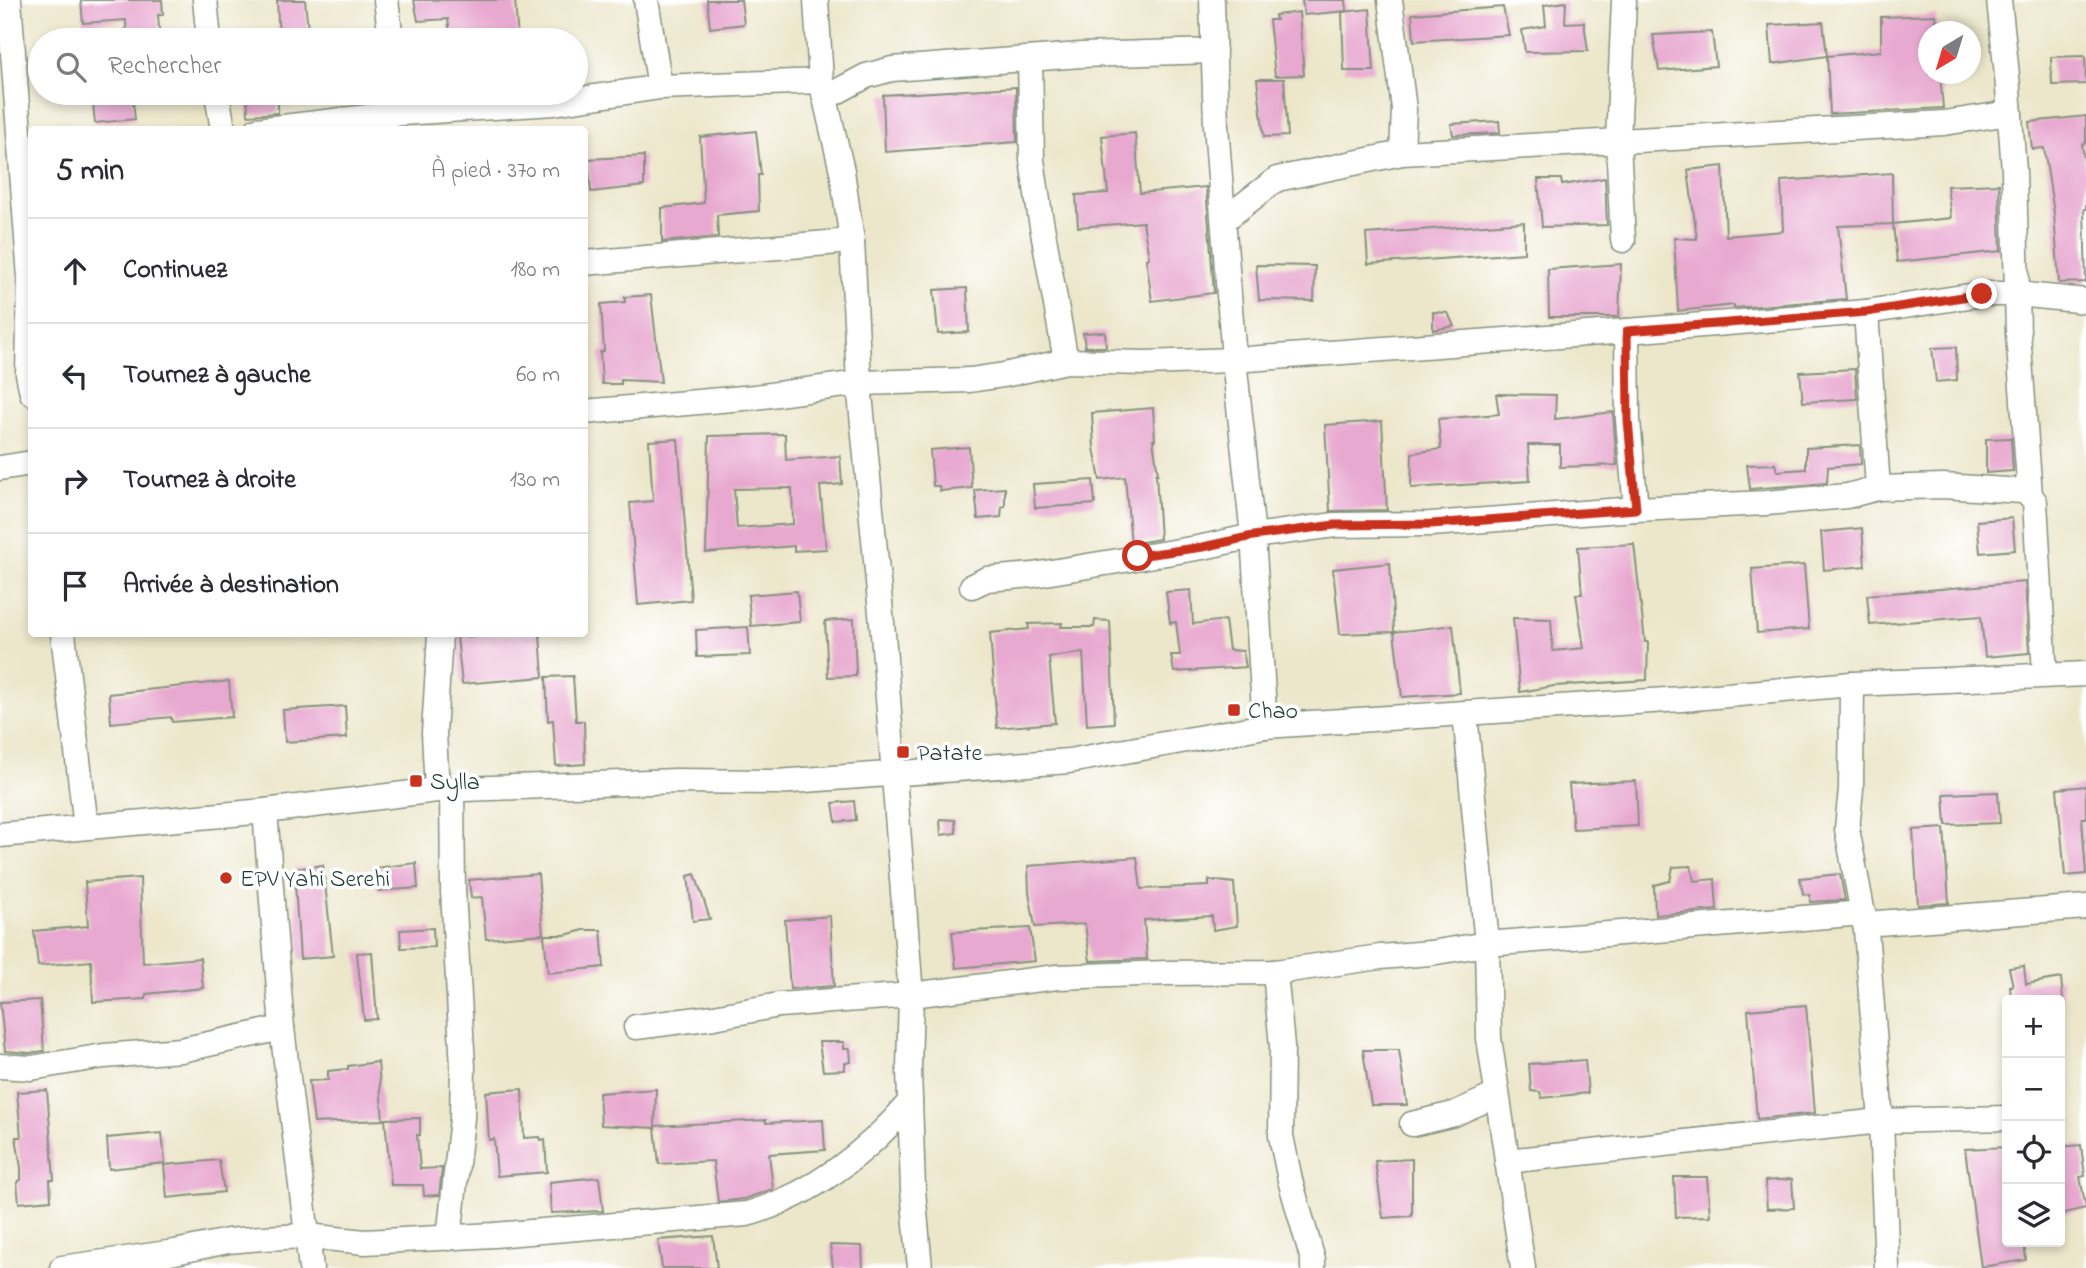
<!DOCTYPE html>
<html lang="fr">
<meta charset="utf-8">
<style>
:root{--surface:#fff;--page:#f2f2f3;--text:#2b2b33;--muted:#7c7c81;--line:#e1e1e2}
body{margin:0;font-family:"Indie Flower",sans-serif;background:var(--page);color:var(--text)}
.controls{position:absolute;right:21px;bottom:21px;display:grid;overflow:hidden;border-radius:7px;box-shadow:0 4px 10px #0003}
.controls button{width:63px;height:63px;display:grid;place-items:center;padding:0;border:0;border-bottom:2px solid var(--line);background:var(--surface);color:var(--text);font:35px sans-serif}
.compass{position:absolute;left:1918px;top:21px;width:63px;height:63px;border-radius:50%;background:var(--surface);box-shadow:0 4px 10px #0003;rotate:218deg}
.stop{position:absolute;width:21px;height:21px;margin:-16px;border:5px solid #c8321e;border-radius:50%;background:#fff}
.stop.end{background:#c8321e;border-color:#fff;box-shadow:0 2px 7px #0008}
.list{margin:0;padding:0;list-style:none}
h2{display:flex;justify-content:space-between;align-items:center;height:91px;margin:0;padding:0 28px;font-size:30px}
h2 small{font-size:23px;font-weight:400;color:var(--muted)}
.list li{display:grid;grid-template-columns:46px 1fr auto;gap:21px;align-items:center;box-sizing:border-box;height:105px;padding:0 28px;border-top:2px solid var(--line)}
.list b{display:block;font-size:26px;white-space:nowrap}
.list em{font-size:23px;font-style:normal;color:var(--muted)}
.icon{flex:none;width:38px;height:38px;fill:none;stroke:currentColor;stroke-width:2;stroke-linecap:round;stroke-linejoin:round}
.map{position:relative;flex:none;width:2086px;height:1268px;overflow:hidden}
.search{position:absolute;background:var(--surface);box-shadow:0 4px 10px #0003;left:28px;top:28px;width:560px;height:77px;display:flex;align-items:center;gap:18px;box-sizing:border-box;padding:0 24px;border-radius:38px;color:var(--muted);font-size:26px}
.panel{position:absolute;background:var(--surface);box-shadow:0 4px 10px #0003;left:28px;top:126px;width:560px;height:511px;border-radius:7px}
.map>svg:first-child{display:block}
.building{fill:#e8a9d0;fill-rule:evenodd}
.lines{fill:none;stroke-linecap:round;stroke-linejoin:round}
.minor-casing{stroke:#86927f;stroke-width:27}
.minor{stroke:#fff;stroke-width:24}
.route{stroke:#c8321e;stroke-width:9}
.poi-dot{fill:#c8321e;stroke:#fff;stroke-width:2.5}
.labels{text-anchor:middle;stroke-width:7;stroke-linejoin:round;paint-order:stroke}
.poi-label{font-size:24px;fill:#1f3d34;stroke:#fff;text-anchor:start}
</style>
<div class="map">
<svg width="2086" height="1268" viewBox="0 0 2086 1268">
<rect width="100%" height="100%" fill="#fff"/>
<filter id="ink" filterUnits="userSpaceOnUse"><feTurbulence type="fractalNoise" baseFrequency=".0143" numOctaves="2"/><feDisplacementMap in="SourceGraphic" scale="14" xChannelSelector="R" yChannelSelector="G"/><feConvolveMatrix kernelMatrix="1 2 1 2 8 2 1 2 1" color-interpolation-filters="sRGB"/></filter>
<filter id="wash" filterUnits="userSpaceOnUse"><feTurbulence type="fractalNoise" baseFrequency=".00686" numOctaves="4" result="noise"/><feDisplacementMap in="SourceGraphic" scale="28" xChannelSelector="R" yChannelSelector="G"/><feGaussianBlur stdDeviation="1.57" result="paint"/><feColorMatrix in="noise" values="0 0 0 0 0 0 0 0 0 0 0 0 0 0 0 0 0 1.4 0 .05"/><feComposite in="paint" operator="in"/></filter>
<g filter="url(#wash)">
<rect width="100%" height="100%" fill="#ece6ca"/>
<g id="blocks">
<!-- building -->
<g class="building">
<path d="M81 0H162L163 15H158L160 40H127L126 20 83 23Z"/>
<path d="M277 0H305L309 40H279Z"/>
<path d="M414 0H515L518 40H451L448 19 418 21Z"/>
<path d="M707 0H741L744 24 710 28Z"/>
<path d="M1302 0H1346L1347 11 1304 15Z"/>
<path d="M1566 2 1565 23 1584 22 1588 51 1525 52 1522 30 1546 26 1544 5Z"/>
<path d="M1503 7 1509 35 1414 41 1412 14Z"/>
<path d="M1370 9 1374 71H1344L1342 12Z"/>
<path d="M1299 12 1304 75 1275 76 1269 20H1276L1275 15Z"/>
<path d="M1936 15 1937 32H1928V74H1940L1943 108 1830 114 1827 56 1881 51V17Z"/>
<path d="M1823 22 1827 56 1772 64 1769 25Z"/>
<path d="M1712 32 1716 66 1659 71 1653 35Z"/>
<path d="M2085 56 2086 84 2052 85 2051 57Z"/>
<path d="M1257 79H1284L1288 136 1264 137Z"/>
<path d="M1016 87 1017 142 885 152 883 95Z"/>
<path d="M108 93H132L135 119 95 123 92 94Z"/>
<path d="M247 93H278V113L248 115Z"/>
<path d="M2086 116V143L2082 144 2086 174V209H2084L2086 282 2059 283 2054 213 2044 148 2032 149 2029 122Z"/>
<path d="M1499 121 1500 133 1453 135 1451 124Z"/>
<path d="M756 131 761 175H758L759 211 717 215 718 237 662 242V208L704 203 700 137Z"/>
<path d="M1135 133 1140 193 1206 187 1214 293 1152 301 1146 259 1149 258 1143 222 1078 227 1076 195 1108 193 1102 136Z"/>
<path d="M644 156V186L591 192 588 159Z"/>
<path d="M1723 166 1726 236 1783 231 1781 181 1892 173 1893 224 1838 226 1846 299 1734 308V305L1678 311 1674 238 1697 239 1688 170Z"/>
<path d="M1605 178 1607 225 1542 227 1538 179H1561L1562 185Z"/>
<path d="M1999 184 2001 251 1897 262 1893 224 1951 218 1947 186Z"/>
<path d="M1524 222V253L1368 264 1366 234Z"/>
<path d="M1621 264 1619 317H1549L1548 269Z"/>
<path d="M1256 265 1315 266 1314 301 1259 300Z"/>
<path d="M967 288 969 332 938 334 934 290Z"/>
<path d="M651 295 661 382 621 380V384H602L600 352 604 351 601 304 625 302V297Z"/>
<path d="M1433 312 1448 313 1454 326 1433 330Z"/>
<path d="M1105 332 1106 347H1085L1083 333Z"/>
<path d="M1956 347 1957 380 1936 382 1932 348Z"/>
<path d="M1855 369 1857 399 1803 402 1800 372Z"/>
<path d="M1496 394 1556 395 1555 419 1613 412 1617 465 1560 467V445H1528L1530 481 1411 488 1412 453 1441 449 1438 419 1499 414Z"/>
<path d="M1153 408 1155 440H1153L1158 474H1156L1160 539 1131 544 1125 477 1100 480 1094 448 1092 413Z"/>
<path d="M1382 421 1387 510 1330 511 1325 425Z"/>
<path d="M785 434 786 460 840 456 842 484 820 486 826 549 794 551V546L706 553 709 436ZM792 488 793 524 737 528 734 489Z"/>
<path d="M2011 438 2013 471 1986 473V439Z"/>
<path d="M678 439 691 600 638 605 630 503 653 501 649 441Z"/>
<path d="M1860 445 1861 464 1828 467 1827 483 1750 489 1747 465 1775 464 1777 471 1806 469V448Z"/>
<path d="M969 447 972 488 940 491 939 486H933L930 450Z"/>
<path d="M1093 480 1095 504 1035 508 1033 484Z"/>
<path d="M1005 488V506L1002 507 1001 517 978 519 975 490Z"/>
<path d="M2012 518 2015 550 1980 553 1977 521Z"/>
<path d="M1862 528 1865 566 1824 570 1821 532Z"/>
<path d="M1634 544 1645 642H1648L1647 680 1554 686 1520 692 1513 618 1551 619 1553 651 1584 648 1576 594H1582L1578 547Z"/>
<path d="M1390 563 1394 632 1340 634 1333 569Z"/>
<path d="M1804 565 1809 629 1757 633 1752 569Z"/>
<path d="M2025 582 2029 653 1985 657 1981 616 1870 625 1867 595Z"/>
<path d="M1191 590 1193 624 1225 620 1229 650 1243 651 1246 667 1174 672 1171 655H1180L1176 622 1170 623 1166 592Z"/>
<path d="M797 591 800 622 751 626 748 595Z"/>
<path d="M854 619 856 676 828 677 825 621Z"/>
<path d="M1095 620 1110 621 1114 723 1087 725 1083 653 1049 657 1055 723 997 728 990 633 1029 629 1028 624 1062 623 1061 627H1094Z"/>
<path d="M1453 625 1460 693 1402 697 1394 632Z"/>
<path d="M748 627 750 655 697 657 696 630Z"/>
<path d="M510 634H540L543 677 462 684 457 637Z"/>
<path d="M573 676 576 721H584L585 764 556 766 553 720 548 721 546 677Z"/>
<path d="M229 681 232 717 172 722 171 717 111 723 109 694Z"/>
<path d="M345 706 347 738 285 742 283 710Z"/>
<path d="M1636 781 1638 826 1573 829 1569 784Z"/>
<path d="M2086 786V818H2082L2086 874 2065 876 2057 789Z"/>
<path d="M1998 792 2000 823 1946 825 1944 794Z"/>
<path d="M854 801 856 820 836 822 833 803Z"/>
<path d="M940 819 955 820 956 833 941 835Z"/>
<path d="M1944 828 1949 903 1918 905 1913 830Z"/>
<path d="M1137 857 1141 889 1209 886V880L1234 883 1237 926 1213 930 1212 916 1144 920 1147 959 1090 961 1085 924 1035 927 1029 892 1028 866Z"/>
<path d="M416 863 418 888 378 891 374 868Z"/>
<path d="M323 865 333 956 300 959 294 869Z"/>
<path d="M1691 866 1694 881 1715 879 1717 910 1655 915 1654 885 1670 881 1673 867Z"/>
<path d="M538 874 543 934 486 939 482 897 471 898 469 880Z"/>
<path d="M695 874 710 919 693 921 688 876Z"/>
<path d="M1840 874 1845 900 1810 902V895L1803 894 1800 878Z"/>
<path d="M140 878 143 963 200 958 203 988 146 994V999L93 1002 91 961 38 966 34 931 88 926 85 882Z"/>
<path d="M830 916 834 986 790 989 785 920Z"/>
<path d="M433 928 434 947 401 948 400 930Z"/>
<path d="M1030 928 1035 961 956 968 952 932Z"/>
<path d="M584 930H601L604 967 548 973 544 935H565Z"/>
<path d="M372 952 377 1019 364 1020 357 953Z"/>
<path d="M2024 966 2026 984 2061 978 2063 1000H2011L2010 986H2013L2009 968Z"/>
<path d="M40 1000 44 1051 30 1053 5 1051 0 1002Z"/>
<path d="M1806 1005 1815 1113 1757 1119 1748 1010Z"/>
<path d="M819 1042H844V1049H850L851 1062 845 1063V1070L823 1071Z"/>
<path d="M1363 1050H1399L1407 1105H1371Z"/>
<path d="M1585 1060 1588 1093 1542 1098 1540 1092 1531 1091 1529 1064Z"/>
<path d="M378 1062 383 1120 314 1123 309 1081 328 1080V1071L348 1069V1066Z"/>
<path d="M522 1089 524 1138 540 1137 541 1140 545 1139 547 1172 497 1176 494 1139 489 1140 486 1092Z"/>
<path d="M656 1089 655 1126 766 1120V1123L823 1120 825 1150 769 1154 773 1189 744 1199 718 1202 713 1161 659 1164 655 1128 601 1125 599 1093Z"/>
<path d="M47 1090 54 1180H50L51 1200 19 1203 17 1182 21 1180V1168L16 1137H21L17 1092Z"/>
<path d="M420 1118V1135H417L420 1169 442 1168 439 1195 424 1196 423 1185H391L385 1119Z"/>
<path d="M162 1133 165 1163 109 1169 107 1138Z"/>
<path d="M2081 1145 2085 1176 2080 1177 2086 1208 2060 1214V1147Z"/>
<path d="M2007 1147V1242H2024L2026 1260 1981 1267 1965 1149Z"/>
<path d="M1412 1159V1216L1383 1218 1375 1161Z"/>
<path d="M219 1160 224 1192 167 1198 164 1165Z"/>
<path d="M599 1177 603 1211 551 1213 549 1182Z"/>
<path d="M1674 1177H1707L1710 1216 1676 1217Z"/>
<path d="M1792 1179 1794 1208 1767 1209 1765 1181Z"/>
<path d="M713 1236 717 1268H662L658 1240Z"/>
<path d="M830 1245 862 1246 863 1268H833Z"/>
</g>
</g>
</g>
<g filter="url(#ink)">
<use href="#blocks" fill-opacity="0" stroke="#86927f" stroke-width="2"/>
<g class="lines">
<!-- minor casing -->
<g class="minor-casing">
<g id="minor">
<path d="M9 0 30 278 28 374 32 393"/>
<path d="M205 0 209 40"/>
<path d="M386 0 391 40"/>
<path d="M646 0 660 87"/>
<path d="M816 0 821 81 842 171 852 241 859 383 883 634 911 995 909 1069 913 1190 920 1268"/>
<path d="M1212 0 1216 125 1234 360 1253 536 1265 726"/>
<path d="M1390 0 1404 109 1402 153"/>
<path d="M1999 0 2007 75 2014 171 2018 333 2030 495"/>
<path d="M1030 59 1032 160 1040 215 1066 361"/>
<path d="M217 93 223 130"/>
<path d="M825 98 866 76 892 69 1081 55 1214 51"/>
<path d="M257 130 402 113 554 103 660 87 821 81"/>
<path d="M1224 220 1277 179 1402 153 1944 123 2010 113"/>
<path d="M1623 240 1618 141 1624 0"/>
<path d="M584 263 852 241"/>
<path d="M1866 312 1878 488"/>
<path d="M1627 331 1628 420 1636 509"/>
<path d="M584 412 755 397 859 383 970 380 1004 375 1066 361 1145 363 1234 360 1627 331 1866 312 1982 294H2017L2086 301"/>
<path d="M0 468 32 463"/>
<path d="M972 586 987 579 1033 575 1203 547 1253 536 1335 525 1431 524 1636 509 1766 503 1847 496 1878 488 1943 486 2022 491 2030 495 2035 502 2045 675"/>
<path d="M63 634 86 827"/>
<path d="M1852 684 1851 789 1847 829 1866 930 1881 1121 1887 1268"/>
<path d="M1465 713 1487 944 1489 1038 1523 1268"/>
<path d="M437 790 434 733 440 634"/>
<path d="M265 811 282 1028 311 1268"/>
<path d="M0 835 265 811 437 790 676 781 777 782 1069 761 1265 726 1682 699 1852 684 2086 674"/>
<path d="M1865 924 2086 907"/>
<path d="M1275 972 1282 1046 1281 1136 1290 1180 1313 1260V1268"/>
<path d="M636 1027 714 1017 779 1005 911 995 1057 977 1167 973 1275 972 1380 957 1430 953 1487 944 1863 913"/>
<path d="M0 1066 31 1068 104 1056 181 1050 282 1028"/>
<path d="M1412 1124 1454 1114 1496 1095"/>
<path d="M1507 1161 1881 1121 2007 1118"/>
<path d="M449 1238 462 1118 463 1067 453 891 452 789"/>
<path d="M62 1268 175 1252 228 1241 262 1238 307 1236 365 1242 494 1235 747 1214C811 1196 868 1152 910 1102"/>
</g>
</g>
<!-- minor -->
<use href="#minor" class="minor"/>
</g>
</g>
<g class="lines" filter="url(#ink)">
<!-- route -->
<path class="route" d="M1138 556 1203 547 1253 536 1335 525 1431 524 1636 509 1628 420 1627 331 1866 312 1982 294"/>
</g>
<!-- markers -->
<g class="poi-dot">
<rect x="1227" y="703" width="14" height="14" rx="3.5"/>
<rect x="896" y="745" width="14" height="14" rx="3.5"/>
<rect x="409" y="774" width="14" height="14" rx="3.5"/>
<circle cx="226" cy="878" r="7"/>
</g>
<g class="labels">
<!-- poi labels -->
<g class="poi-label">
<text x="1248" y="718">Chao</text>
<text x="917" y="760">Patate</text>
<text x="430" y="789">Sylla</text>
<text x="240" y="886">EPV Yahi Serehi</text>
</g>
</g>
</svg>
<div class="controls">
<button>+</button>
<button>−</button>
<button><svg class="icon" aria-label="locate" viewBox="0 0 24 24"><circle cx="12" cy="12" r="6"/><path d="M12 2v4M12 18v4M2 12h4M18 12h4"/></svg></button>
<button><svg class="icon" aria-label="layers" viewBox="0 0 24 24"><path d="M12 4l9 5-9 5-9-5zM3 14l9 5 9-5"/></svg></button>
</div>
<svg class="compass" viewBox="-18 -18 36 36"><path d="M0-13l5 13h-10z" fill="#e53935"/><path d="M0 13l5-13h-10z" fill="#7c7c81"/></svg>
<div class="stop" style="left:1138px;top:556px"></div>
<div class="stop end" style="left:1982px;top:294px"></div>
<div class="search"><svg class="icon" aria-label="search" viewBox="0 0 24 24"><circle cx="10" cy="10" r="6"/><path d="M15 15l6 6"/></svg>Rechercher</div>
<section class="panel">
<h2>5 min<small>À pied · 370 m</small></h2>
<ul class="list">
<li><svg class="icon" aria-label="ahead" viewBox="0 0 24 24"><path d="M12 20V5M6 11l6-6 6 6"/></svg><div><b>Continuez</b></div><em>180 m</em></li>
<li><svg class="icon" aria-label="left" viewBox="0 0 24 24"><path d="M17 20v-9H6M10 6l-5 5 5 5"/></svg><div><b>Tournez à gauche</b></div><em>60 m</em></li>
<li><svg class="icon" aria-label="right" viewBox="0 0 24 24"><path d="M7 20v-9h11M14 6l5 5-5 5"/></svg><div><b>Tournez à droite</b></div><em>130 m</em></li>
<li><svg class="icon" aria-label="arrive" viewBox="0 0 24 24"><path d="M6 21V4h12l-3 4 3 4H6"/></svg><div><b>Arrivée à destination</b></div></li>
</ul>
</section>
</div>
